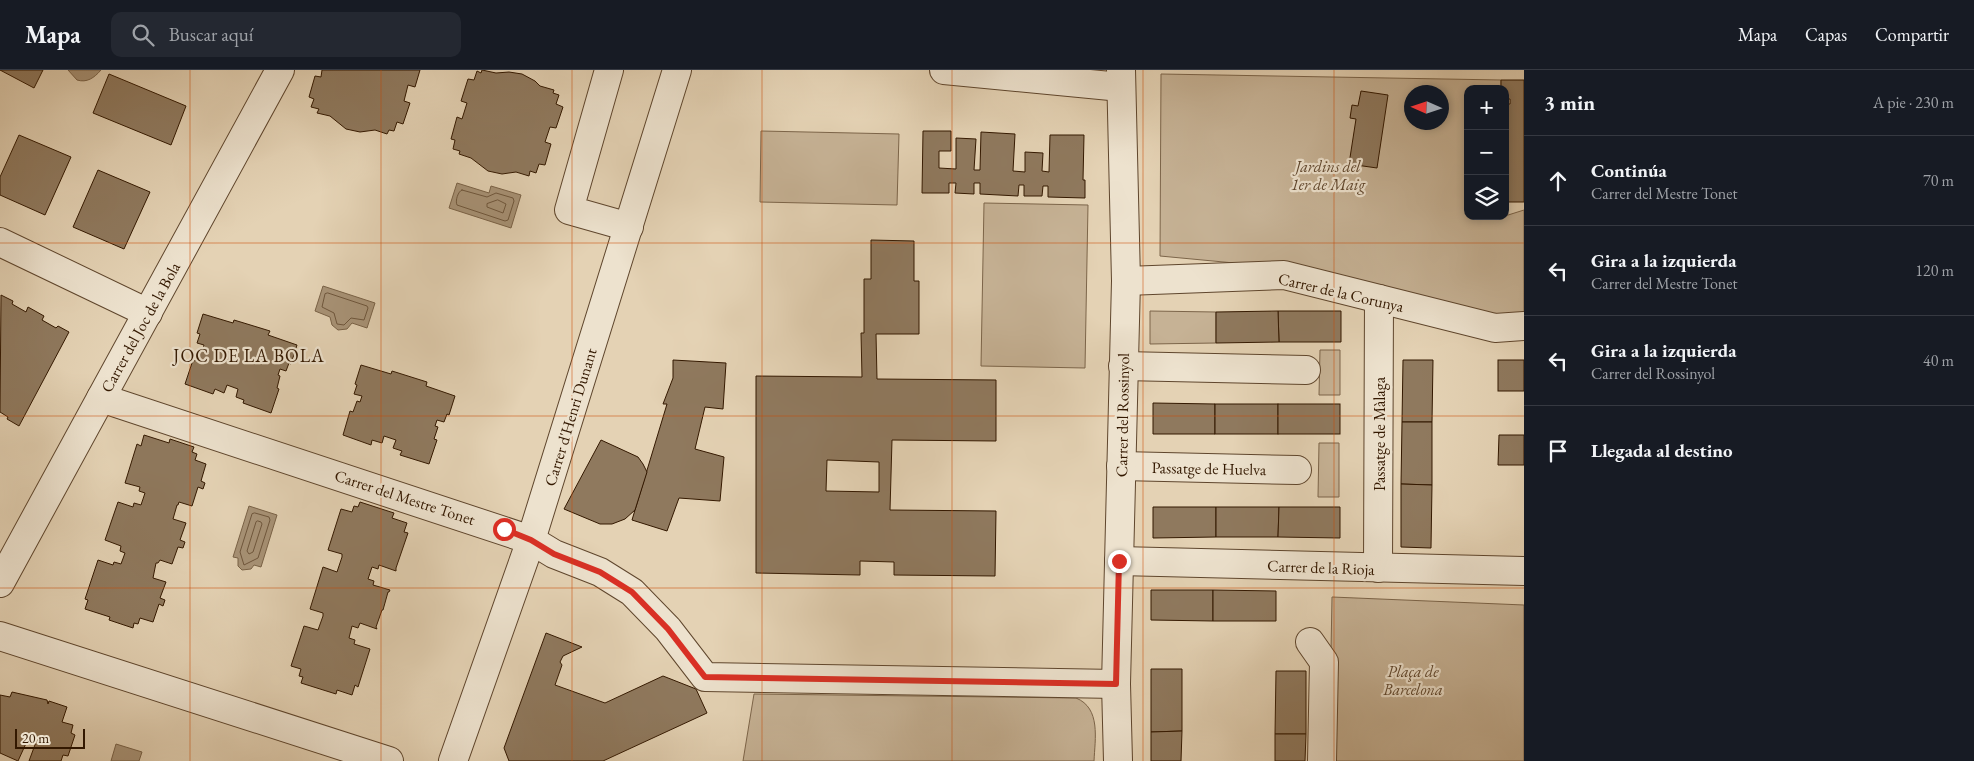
<!DOCTYPE html>
<html lang="es">
<meta charset="utf-8">
<style>
:root{--surface:#171b24;--page:#242831;--text:#f1f3f6;--muted:#9ea1a6;--line:#363941}
body{margin:0;font-family:"EB Garamond",serif;background:var(--page);color:var(--text)}
.controls{position:absolute;right:15px;top:15px;display:grid;overflow:hidden;border-radius:10px;box-shadow:0 2px 8px #0003}
.controls button{width:45px;height:45px;display:grid;place-items:center;padding:0;border:0;border-bottom:1px solid var(--line);background:var(--surface);color:var(--text);font:25px sans-serif}
.compass{position:absolute;left:1404px;top:15px;width:45px;height:45px;border-radius:50%;background:var(--surface);box-shadow:0 2px 8px #0003;rotate:273deg}
.scale{position:absolute;left:15px;bottom:12px;width:70px;box-sizing:border-box;padding-left:5px;border:2px solid #331800;border-top:0;font-size:14px;line-height:18px;white-space:nowrap;color:#331800;-webkit-text-stroke:4px #ede2ce;paint-order:stroke}
.stop{position:absolute;width:15px;height:15px;margin:-11px;border:4px solid #d93025;border-radius:50%;background:#fff}
.stop.end{background:#d93025;border-color:#fff;box-shadow:0 1px 5px #0008}
.list{margin:0;padding:0;list-style:none}
h2{display:flex;justify-content:space-between;align-items:center;height:65px;margin:0;padding:0 20px;font-size:21px}
h2 small{font-size:16px;font-weight:400;color:var(--muted)}
.list li{display:grid;grid-template-columns:32px 1fr auto;gap:15px;align-items:center;box-sizing:border-box;height:90px;padding:0 20px;border-top:1px solid var(--line)}
.list b{display:block;font-size:19px;white-space:nowrap}
.list p{margin:0;font-size:16px;white-space:nowrap;color:var(--muted)}
.list em{font-size:16px;font-style:normal;color:var(--muted)}
.icon{flex:none;width:28px;height:28px;fill:none;stroke:currentColor;stroke-width:2;stroke-linecap:round;stroke-linejoin:round}
.map{position:relative;flex:none;width:1524px;height:691px;overflow:hidden}
header{display:flex;align-items:center;gap:30px;box-sizing:border-box;height:70px;padding:0 25px;background:var(--surface);border-bottom:1px solid var(--line)}
header strong{font-size:24px}
nav{display:flex;gap:28px;margin-inline-start:auto;font-size:18px}
.search{width:350px;height:45px;background:var(--page);display:flex;align-items:center;gap:12px;box-sizing:border-box;padding:0 18px;border-radius:10px;color:var(--muted);font-size:19px}
main{display:flex}
aside{flex:1;background:var(--surface)}
.map>svg:first-child{display:block}
.green{fill:#c6b295;stroke:#7c654a;fill-rule:evenodd}
.water{fill:#a89377;stroke:#796247}
.lines{fill:none;stroke-linecap:round;stroke-linejoin:round}
.shore{stroke:#6e563c;stroke-width:1}
.building{fill:#8f795e;stroke:#331800;fill-rule:evenodd}
.minor-casing{stroke:#5f462d;stroke-width:30}
.minor{stroke:#ede2ce;stroke-width:28}
.route{stroke:#d93025;stroke-width:6}
.grid{fill:none;stroke:#cd4f0a;stroke-width:1;stroke-opacity:0.55}
.labels{text-anchor:middle;stroke-width:4.5;stroke-linejoin:round;paint-order:stroke}
.park-label{font-size:16px;font-style:italic;fill:#5f462d;stroke:#ede2ce}
.street-label{font-size:16px;fill:#331800;stroke:#ede2ce}
.neighbourhood-label{font-size:18px;letter-spacing:1px;fill:#331800;stroke:#ede2ce}
</style>
<header>
<strong>Mapa</strong>
<div class="search"><svg class="icon" aria-label="search" viewBox="0 0 24 24"><circle cx="10" cy="10" r="6"/><path d="M15 15l6 6"/></svg>Buscar aquí</div>
<nav><a>Mapa</a><a>Capas</a><a>Compartir</a></nav>
</header>
<main>
<div class="map">
<svg width="1524" height="691" viewBox="0 0 1524 691">
<rect width="100%" height="100%" fill="#e4d2b4"/>
<filter id="stains"><feTurbulence type="fractalNoise" baseFrequency=".004" numOctaves="4"/><feColorMatrix values="0 0 0 0 .2 0 0 0 0 .09 0 0 0 0 .02 0 0 0 .5 -.17"/></filter>
<radialGradient id="worn" r=".72"><stop offset=".6" stop-color="#630" stop-opacity="0"/><stop offset="1" stop-color="#630" stop-opacity=".3"/></radialGradient>
<!-- green -->
<g class="green">
<path d="M1161 4 1501 10V19H1468V146H1505L1524 140V244L1481 246 1298 199 1160 186ZM1412 22H1442V52H1412Z"/>
<path d="M761 61 899 64 897 135 760 132Z"/>
<path d="M984 133 1088 135 1085 298 981 296Z"/>
<path d="M1150 241 1216 242V273L1150 274Z"/>
<path d="M1320 280H1340V325H1319Z"/>
<path d="M1319 373H1339V427H1318Z"/>
<path d="M1332 527 1524 535V691H1329Z"/>
<path d="M754 624 1076 628C1101 638 1095 669 1094 691H743Z"/>
</g>
<!-- water -->
<g class="water">
<path d="M68 0H101C94 8 87 13 77 10Z"/>
<path d="M457 113 489 123 491 116 521 125 511 158 449 138Z"/>
<path d="M323 216 375 233 367 258 352 253 347 259 338 260 332 255 330 247 315 241Z"/>
<path d="M249 436 277 445 261 497 254 495 251 499 242 500 238 496V488L233 487Z"/>
<path d="M116 674 142 682 139 691H111Z"/>
</g>
<g class="lines">
<!-- shore -->
<g class="shore">
<path d="M462 120 487 127 496 123 513 128 514 131 508 150 505 151 457 135C455 131 458 121 462 120Z"/>
<path d="M498 130 506 134 503 143 487 137V134Z"/>
<path d="M328 223 367 236 368 238 364 250 351 248 344 255 337 254 334 243 322 237 325 224Z"/>
<path d="M255 443 269 447 270 450 258 488 244 495 240 482 252 444Z"/>
<path d="M258 451 261 452 262 454 253 482 249 484 247 481 256 452Z"/>
</g>
</g>
<!-- building -->
<g class="building">
<path d="M0 0H43L34 18Z"/>
<path d="M322 0H420L415 17 408 15 404 31 410 33 403 54 397 52 394 61 389 60 387 64 375 60 360 62 346 59 330 46 317 43 319 39 311 37 314 29 309 27 315 6 321 7Z"/>
<path d="M482 0 496 3 509 2 522 4 535 11 540 16 554 20 553 23 559 25 556 34 563 37 556 58 550 57 545 72 551 74 545 95 539 94 536 103 530 101 529 106 516 102 502 104 488 101 471 88 459 84 460 81 453 79 455 70 451 69 457 47 462 49 467 33 461 31 468 9 474 10 477 1 481 3Z"/>
<path d="M109 4 186 36 171 75 93 43Z"/>
<path d="M1501 10H1524V132H1505V34H1510V29H1505V19H1501Z"/>
<path d="M1361 21 1388 25 1377 98 1349 94 1356 49 1350 48 1352 35 1358 36Z"/>
<path d="M923 61H951V81H939V98L956 99V68L976 69 974 100H980L981 62 1015 64 1013 101 1025 102V82L1043 83 1042 101 1049 102 1050 65H1084L1083 110H1085V128L1048 127V116H1043L1042 126H1024V115H1019L1018 126 980 124V113H974V124L955 123 956 113H949V123H922Z"/>
<path d="M19 65 71 87 45 145 0 125V107Z"/>
<path d="M98 100 150 122 124 179 73 157Z"/>
<path d="M871 170 914 171V211H919V264H876L877 309 996 310V371L892 370 890 440 996 441 995 506 894 505V492L860 491V505L756 503V306L862 307 861 263H864V209H871ZM827 390 879 392V422L826 421Z"/>
<path d="M1 225 13 231 12 234 26 242 28 237 44 246 42 250 56 258 58 256 69 262 19 356 7 349 8 347 0 342Z"/>
<path d="M1278 241H1341V272H1279Z"/>
<path d="M1278 241 1279 272 1216 273V242Z"/>
<path d="M203 244 233 253 234 250 270 261 268 265 297 275 291 294 289 293 286 301 280 299 278 305 280 306 277 318 279 319 271 343 243 333 244 330 236 327 238 319 227 315 224 323 215 319 213 324 185 314 193 290 195 291 199 280 202 281 204 275 197 273 200 264 197 263Z"/>
<path d="M673 290 726 293 723 339 705 337 695 379 724 387 720 431 679 428 667 461 632 450 667 334H663L673 308Z"/>
<path d="M1403 290H1433L1432 352H1402Z"/>
<rect x="1498" y="290" width="26" height="31"/>
<path d="M361 295 391 304 392 301 427 312 426 316 455 326 449 345 447 344 444 352 437 350 435 356 438 357 434 369 437 370 429 394 400 385 402 381 393 378 396 370 384 366 382 373 372 370 371 375 343 365 350 341 353 342 357 331 360 332 362 326 354 324 357 315 355 314Z"/>
<path d="M1153 333 1215 334V364H1153Z"/>
<rect x="1215" y="334" width="63" height="30"/>
<rect x="1278" y="334" width="62" height="30"/>
<path d="M1402 352H1432V415L1401 414Z"/>
<path d="M144 365 169 373 170 369 194 377 192 382 197 384 195 390 206 394 201 411 205 413 203 419 198 417 192 436 179 432 178 435H177L173 449 186 453 180 470 185 472 183 478 178 477 172 494 160 490 158 493H156L153 508 166 512 160 528 165 530 163 536 159 534 153 552 140 548 138 554 134 553 133 558 109 550 110 547 85 539 88 530 85 529 98 490 113 495 114 492 121 494 125 483 120 481 121 476 105 470 118 432 133 437 134 433 141 435 145 423 139 421 140 417 125 413 137 374 141 376Z"/>
<path d="M1499 365H1524V395H1498Z"/>
<path d="M601 370 638 387 643 394 647 402 635 440 625 449 612 454H600L564 439Z"/>
<path d="M1401 414 1432 415 1431 478 1401 477Z"/>
<path d="M360 432 394 443 392 448 407 453 404 462 408 463 396 498V501L379 495 378 499 372 497 368 509 374 511 373 515 390 520 389 522H388L383 540H382L376 557 377 559 360 553 358 558 352 556 349 568 355 570 354 574 370 579 358 617 355 615 352 625 337 620 336 624 301 613 303 607 299 606 301 599 291 596 304 556 318 560 323 546V543L310 539 323 497 337 502 342 487V484L328 480 341 439 352 442 354 436 358 437Z"/>
<path d="M1153 437H1216V467L1153 468Z"/>
<path d="M1216 437H1279L1278 467H1216Z"/>
<path d="M1279 437H1340V468L1278 467Z"/>
<path d="M1151 520H1213V551L1151 550Z"/>
<path d="M1213 520 1276 521V551H1213Z"/>
<path d="M546 563 582 577 563 586 560 592 562 595 555 615 605 633 663 606 696 619 707 643 603 691H509L504 678Z"/>
<path d="M1151 599H1182V661L1151 662Z"/>
<path d="M1276 601H1306V664H1275Z"/>
<path d="M12 622 47 630 48 634 49 631 67 637 62 652 73 655 71 663 75 665 68 686 63 685 61 691H29L36 672 28 669 18 691 0 683V625L10 627Z"/>
<path d="M1182 661 1181 691H1151V662Z"/>
<path d="M1275 664H1306L1305 691H1275Z"/>
</g>
<g class="lines">
<!-- minor casing -->
<g class="minor-casing">
<g id="minor">
<path d="M609 0 569 140 629 157"/>
<path d="M944 0 1121 17"/>
<path d="M0 172 148 243"/>
<path d="M1126 211 1284 205 1495 258 1524 256"/>
<path d="M1123 296 1306 300"/>
<path d="M101 328 531 470 554 484 600 502 632 522 668 559 705 607 1116 614"/>
<path d="M1121 396 1297 400"/>
<path d="M1119 491 1524 501"/>
<path d="M1378 498 1379 229"/>
<path d="M0 513 280 0"/>
<path d="M0 566 389 691"/>
<path d="M1310 572 1324 592 1322 691"/>
<path d="M453 691 531 470 677 0"/>
<path d="M1118 691 1116 614 1126 211 1121 0"/>
</g>
</g>
<!-- minor -->
<use href="#minor" class="minor"/>
</g>
<g class="lines">
<!-- route -->
<path class="route" d="M504 459 531 470 554 484 600 502 632 522 668 559 705 607 1116 614 1119 491"/>
</g>
<!-- grid -->
<path class="grid" d="M190 0V691M381 0V691M572 0V691M762 0V691M952 0V691M1143 0V691M1334 0V691M0 173H1524M0 346H1524M0 518H1524"/>
<g class="labels">
<!-- park labels -->
<g class="park-label">
<text x="1328" y="102">Jardins del<tspan x="1328" dy="18">1er de Maig</tspan></text>
<text x="1413" y="607">Plaça de<tspan x="1413" dy="18">Barcelona</tspan></text>
</g>
<!-- street labels -->
<g class="street-label">
<text transform="translate(1341 222) rotate(13)" y="6">Carrer de la Corunya</text>
<text transform="translate(140 257) rotate(-61)" y="6">Carrer del Joc de la Bola</text>
<text transform="translate(1122 345) rotate(-89)" y="6">Carrer del Rossinyol</text>
<text transform="translate(570 347) rotate(-73)" y="6">Carrer d'Henri Dunant</text>
<text transform="translate(1379 364) rotate(-90)" y="6">Passatge de Màlaga</text>
<text transform="translate(1209 398) rotate(1)" y="6">Passatge de Huelva</text>
<text transform="translate(405 427) rotate(18)" y="6">Carrer del Mestre Tonet</text>
<text transform="translate(1321 497) rotate(2)" y="6">Carrer de la Rioja</text>
</g>
<!-- neighbourhood labels -->
<g class="neighbourhood-label">
<text x="249" y="292">JOC DE LA BOLA</text>
</g>
</g>
<rect width="100%" height="100%" filter="url(#stains)"/>
<rect width="100%" height="100%" fill="url(#worn)"/>
</svg>
<div class="controls">
<button>+</button>
<button>−</button>
<button><svg class="icon" aria-label="layers" viewBox="0 0 24 24"><path d="M12 4l9 5-9 5-9-5zM3 14l9 5 9-5"/></svg></button>
</div>
<svg class="compass" viewBox="-18 -18 36 36"><path d="M0-13l5 13h-10z" fill="#e53935"/><path d="M0 13l5-13h-10z" fill="#9ea1a6"/></svg>
<div class="scale">20 m</div>
<div class="stop" style="left:504px;top:459px"></div>
<div class="stop end" style="left:1119px;top:491px"></div>
</div>
<aside>
<h2>3 min<small>A pie · 230 m</small></h2>
<ul class="list">
<li><svg class="icon" aria-label="ahead" viewBox="0 0 24 24"><path d="M12 20V5M6 11l6-6 6 6"/></svg><div><b>Continúa</b><p>Carrer del Mestre Tonet</p></div><em>70 m</em></li>
<li><svg class="icon" aria-label="left" viewBox="0 0 24 24"><path d="M17 20v-9H6M10 6l-5 5 5 5"/></svg><div><b>Gira a la izquierda</b><p>Carrer del Mestre Tonet</p></div><em>120 m</em></li>
<li><svg class="icon" aria-label="left" viewBox="0 0 24 24"><path d="M17 20v-9H6M10 6l-5 5 5 5"/></svg><div><b>Gira a la izquierda</b><p>Carrer del Rossinyol</p></div><em>40 m</em></li>
<li><svg class="icon" aria-label="arrive" viewBox="0 0 24 24"><path d="M6 21V4h12l-3 4 3 4H6"/></svg><div><b>Llegada al destino</b></div></li>
</ul>
</aside>
</main>
